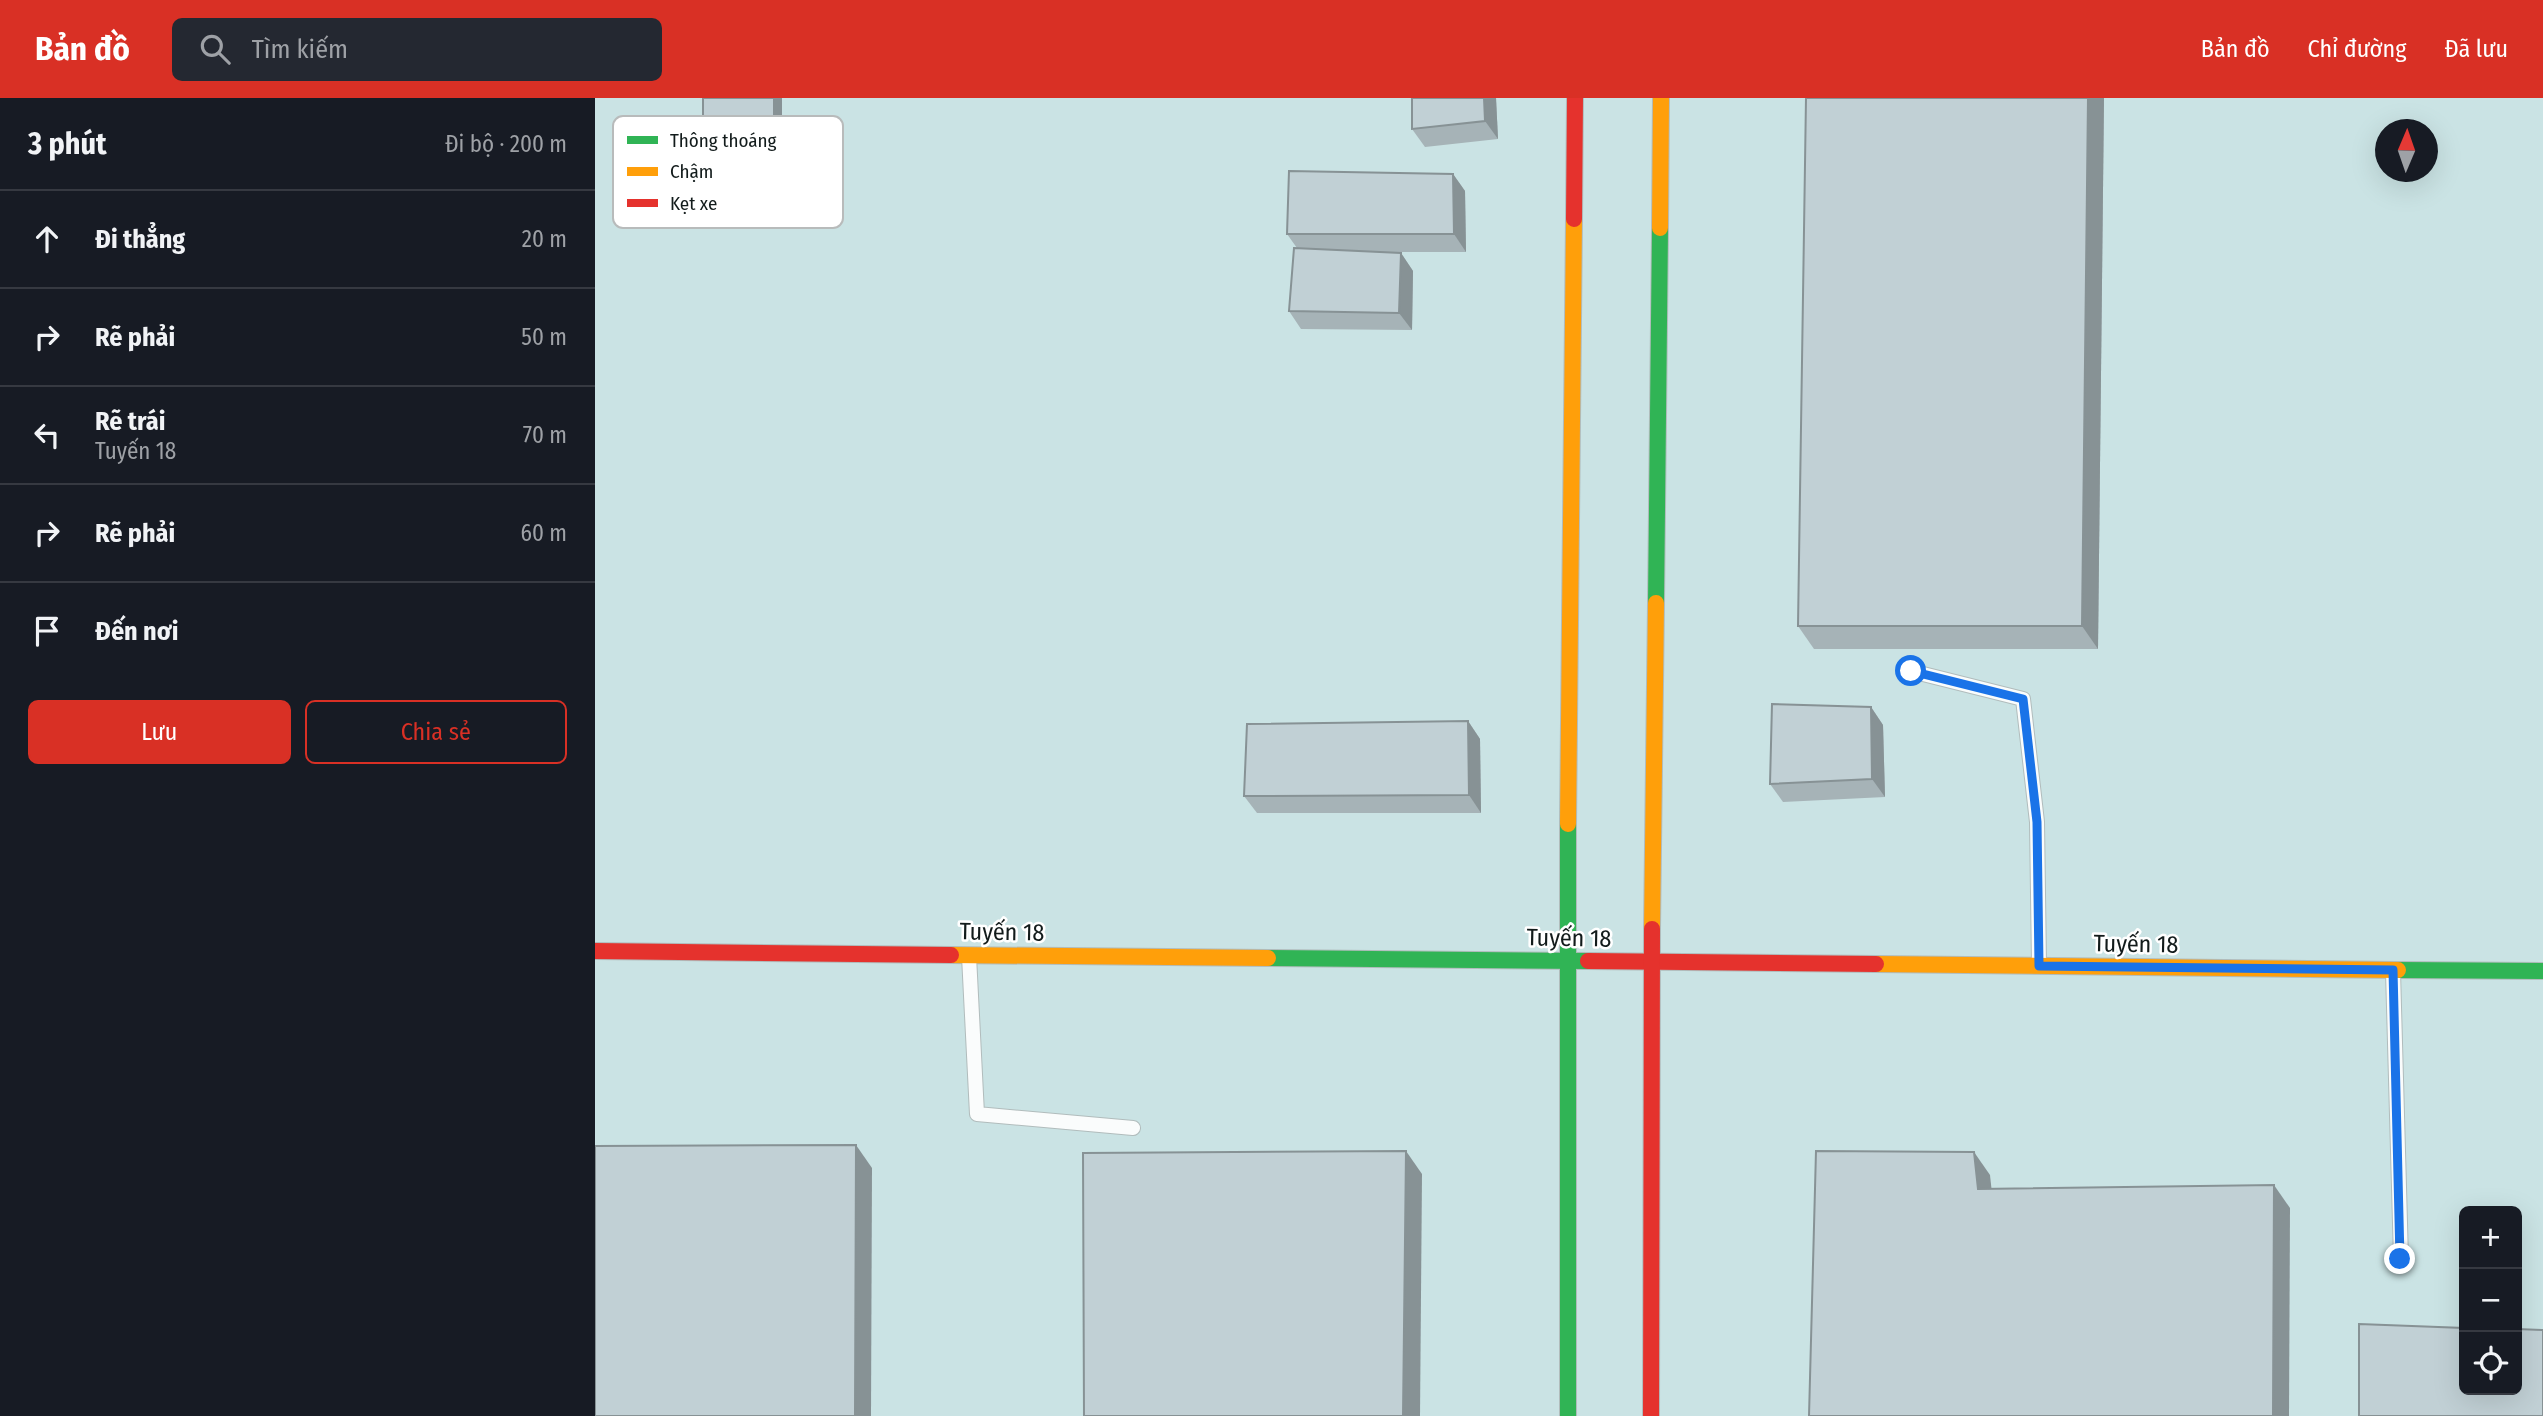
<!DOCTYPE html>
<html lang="vi">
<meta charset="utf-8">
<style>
:root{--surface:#171b24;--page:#242831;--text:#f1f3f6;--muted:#9ea1a6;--line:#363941;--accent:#d93025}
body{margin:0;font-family:"Fira Sans Condensed",sans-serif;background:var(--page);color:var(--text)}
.controls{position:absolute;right:21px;bottom:21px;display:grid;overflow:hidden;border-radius:10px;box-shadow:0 7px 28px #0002}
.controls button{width:63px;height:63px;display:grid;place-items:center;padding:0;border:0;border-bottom:2px solid var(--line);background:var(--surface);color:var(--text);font:35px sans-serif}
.compass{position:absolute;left:1780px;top:21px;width:63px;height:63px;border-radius:50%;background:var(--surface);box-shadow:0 7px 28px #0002;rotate:2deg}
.stop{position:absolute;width:21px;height:21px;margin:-16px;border:5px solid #1a73e8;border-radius:50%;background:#fff}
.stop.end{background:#1a73e8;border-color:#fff;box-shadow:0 2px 7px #0008}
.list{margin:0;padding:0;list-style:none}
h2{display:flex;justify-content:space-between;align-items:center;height:91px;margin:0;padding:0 28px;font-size:30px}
h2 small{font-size:23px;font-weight:400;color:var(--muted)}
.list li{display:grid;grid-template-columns:46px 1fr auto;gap:21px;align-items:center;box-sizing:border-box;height:98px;padding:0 28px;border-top:2px solid var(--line)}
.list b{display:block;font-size:26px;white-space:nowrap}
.list p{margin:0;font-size:23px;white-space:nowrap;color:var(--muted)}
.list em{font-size:23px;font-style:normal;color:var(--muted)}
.actions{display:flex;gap:14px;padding:21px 28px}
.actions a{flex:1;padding:16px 0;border:2px solid var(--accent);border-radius:10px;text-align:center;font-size:24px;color:var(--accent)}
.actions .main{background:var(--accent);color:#fff}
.icon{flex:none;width:38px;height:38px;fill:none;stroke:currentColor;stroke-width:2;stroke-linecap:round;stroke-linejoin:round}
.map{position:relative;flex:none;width:1948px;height:1318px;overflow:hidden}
header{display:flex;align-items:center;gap:42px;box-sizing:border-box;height:98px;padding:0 35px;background:var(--accent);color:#fff}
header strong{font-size:33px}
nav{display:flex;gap:38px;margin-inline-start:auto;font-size:24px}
.search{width:490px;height:63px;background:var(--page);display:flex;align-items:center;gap:18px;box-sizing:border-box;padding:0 24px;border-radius:10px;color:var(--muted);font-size:26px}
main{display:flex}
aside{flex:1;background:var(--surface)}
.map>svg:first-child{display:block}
.built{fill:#cae3e4;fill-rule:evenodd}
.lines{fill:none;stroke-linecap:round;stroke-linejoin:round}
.lane-casing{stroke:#b1bcbc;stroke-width:16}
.fast-casing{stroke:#b1bcbc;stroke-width:18}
.slow-casing{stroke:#b1bcbc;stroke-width:18}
.jam-casing{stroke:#b1bcbc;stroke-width:18}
.lane{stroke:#fafcfc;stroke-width:14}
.fast{stroke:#30b455;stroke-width:16}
.slow{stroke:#ff9f0a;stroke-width:16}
.jam{stroke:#e5322d;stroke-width:16}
.wall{fill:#a6b3b7}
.shaded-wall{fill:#879295}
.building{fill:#c1d0d5;stroke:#879295;stroke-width:2}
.route{stroke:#1a73e8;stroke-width:9}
.labels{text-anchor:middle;stroke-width:5;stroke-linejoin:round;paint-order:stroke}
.street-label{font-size:24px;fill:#121b1b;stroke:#fff}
.key{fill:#fff;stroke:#b8bbbb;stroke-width:2}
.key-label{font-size:19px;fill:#121b1b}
</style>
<header>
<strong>Bản đồ</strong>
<div class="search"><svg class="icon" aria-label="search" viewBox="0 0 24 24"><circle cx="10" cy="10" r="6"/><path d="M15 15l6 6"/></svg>Tìm kiếm</div>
<nav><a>Bản đồ</a><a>Chỉ đường</a><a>Đã lưu</a></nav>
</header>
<main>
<aside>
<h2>3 phút<small>Đi bộ · 200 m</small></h2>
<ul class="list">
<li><svg class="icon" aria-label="ahead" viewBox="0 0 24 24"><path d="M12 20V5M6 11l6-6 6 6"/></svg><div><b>Đi thẳng</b></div><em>20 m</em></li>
<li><svg class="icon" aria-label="right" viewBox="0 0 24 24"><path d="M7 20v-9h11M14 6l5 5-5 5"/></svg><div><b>Rẽ phải</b></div><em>50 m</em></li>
<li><svg class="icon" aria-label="left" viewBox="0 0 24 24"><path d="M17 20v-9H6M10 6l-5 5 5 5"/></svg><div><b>Rẽ trái</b><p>Tuyến 18</p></div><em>70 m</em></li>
<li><svg class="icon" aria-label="right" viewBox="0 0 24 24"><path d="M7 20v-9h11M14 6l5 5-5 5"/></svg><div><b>Rẽ phải</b></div><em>60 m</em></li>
<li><svg class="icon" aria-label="arrive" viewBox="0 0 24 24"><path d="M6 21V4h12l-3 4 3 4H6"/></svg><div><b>Đến nơi</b></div></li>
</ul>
<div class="actions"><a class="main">Lưu</a><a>Chia sẻ</a></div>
</aside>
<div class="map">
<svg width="1948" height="1318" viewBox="0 0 1948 1318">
<rect width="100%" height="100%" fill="#dfeced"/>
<!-- built -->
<path class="built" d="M0 0H1948V1318H0ZM1790 32H1832V74H1790ZM1869 1113H1922V1292H1869Z"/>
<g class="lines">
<!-- lane casing -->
<g class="lane-casing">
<g id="lane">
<path d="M1316 573 1428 601 1442 724 1444 867"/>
<path d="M374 858 382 1016 538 1030"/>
<path d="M1798 873 1806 1161"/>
</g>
</g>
<!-- fast casing -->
<g class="fast-casing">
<g id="fast">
<path d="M1061 505 1065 130"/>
<path d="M673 860 993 863"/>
<path d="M1803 872 1948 873"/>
<path d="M973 1318V726"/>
</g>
</g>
<!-- slow casing -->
<g class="slow-casing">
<g id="slow">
<path d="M1065 130 1066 0"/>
<path d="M973 726 979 121"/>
<path d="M1057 831 1061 505"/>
<path d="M356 857 673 860"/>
<path d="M1281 866 1803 872"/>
</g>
</g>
<!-- jam casing -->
<g class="jam-casing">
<g id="jam">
<path d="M979 121 980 0"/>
<path d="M0 853 356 857"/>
<path d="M993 863 1281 866"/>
<path d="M1056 1318 1057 831"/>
</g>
</g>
<!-- lane -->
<use href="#lane" class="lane"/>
<!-- fast -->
<use href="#fast" class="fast"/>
<!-- slow -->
<use href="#slow" class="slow"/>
<!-- jam -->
<use href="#jam" class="jam"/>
</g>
<!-- wall -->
<g class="wall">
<path d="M187 0V33H116L108 21Z"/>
<path d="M817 0H901L903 41 830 49 817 31Z"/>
<path d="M1211 0H1509L1503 551H1219L1203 528Z"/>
<path d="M858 76 870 93 871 154H776L806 155 818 173 817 232 706 231 694 213 702 150 692 136Z"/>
<path d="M1276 609 1288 627 1290 699 1188 704 1175 686Z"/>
<path d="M873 623 885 641 886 715H662L649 698Z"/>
</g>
<!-- shaded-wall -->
<g class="shaded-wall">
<path d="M179 0H187V33L179 21Z"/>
<path d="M889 0H901L903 41 890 23Z"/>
<path d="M1493 0H1509L1503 551 1487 528Z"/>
<path d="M858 76 870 93 871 154 859 136Z"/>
<path d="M806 155 818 173 817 232 804 215Z"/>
<path d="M1276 609 1288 627 1290 699 1277 681Z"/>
<path d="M873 623 885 641 886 715 874 697Z"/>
<path d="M261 1047 277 1070 276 1318H260Z"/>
<path d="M811 1053 827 1076 825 1318H808Z"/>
<path d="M1379 1054 1395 1077 1399 1114 1383 1091Z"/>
<path d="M1679 1087 1695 1110 1694 1318H1678Z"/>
</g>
<!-- building -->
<g class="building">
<rect x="108" y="0" width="71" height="21"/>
<path d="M817 0H889L890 23 817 31Z"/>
<path d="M1211 0H1493L1487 528H1203Z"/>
<path d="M694 73 858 76 859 136H692Z"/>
<path d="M699 150 806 155 804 215 694 213Z"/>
<path d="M1177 606 1276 609 1277 681 1175 686Z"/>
<path d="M873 623 874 697 649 698 652 626Z"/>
<path d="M261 1047 260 1318H0V1048Z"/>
<path d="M811 1053 808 1318H489L488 1055Z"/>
<path d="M1221 1053 1379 1054 1383 1091 1679 1087 1678 1318H1214Z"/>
<path d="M1764 1226 1869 1230V1292H1922V1231L1948 1232V1318H1764Z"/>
</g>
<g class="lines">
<!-- route -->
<path class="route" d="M1316 573 1428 601 1442 724 1444 868 1798 872 1805 1161"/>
</g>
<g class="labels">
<!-- street labels -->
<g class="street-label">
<text transform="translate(407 834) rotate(1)" y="8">Tuyến 18</text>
<text transform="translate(974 840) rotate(1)" y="8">Tuyến 18</text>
<text transform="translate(1541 846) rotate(1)" y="8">Tuyến 18</text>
</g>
</g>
<!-- legend -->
<rect x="18" y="18" width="230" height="112" rx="10" class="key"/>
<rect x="32" y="38" width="31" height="8" fill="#30b455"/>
<rect x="32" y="69" width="31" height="9" fill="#ff9f0a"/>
<rect x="32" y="101" width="31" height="8" fill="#e5322d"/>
<g class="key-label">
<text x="75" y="49">Thông thoáng</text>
<text x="75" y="80">Chậm</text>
<text x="75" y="112">Kẹt xe</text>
</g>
</svg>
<div class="controls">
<button>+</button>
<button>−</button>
<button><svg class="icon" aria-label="locate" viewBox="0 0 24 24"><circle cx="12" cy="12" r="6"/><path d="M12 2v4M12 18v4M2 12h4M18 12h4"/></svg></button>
</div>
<svg class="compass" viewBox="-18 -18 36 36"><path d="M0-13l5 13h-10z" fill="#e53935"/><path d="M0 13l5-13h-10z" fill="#9ea1a6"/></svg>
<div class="stop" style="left:1316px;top:573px"></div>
<div class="stop end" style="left:1805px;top:1161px"></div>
</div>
</main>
